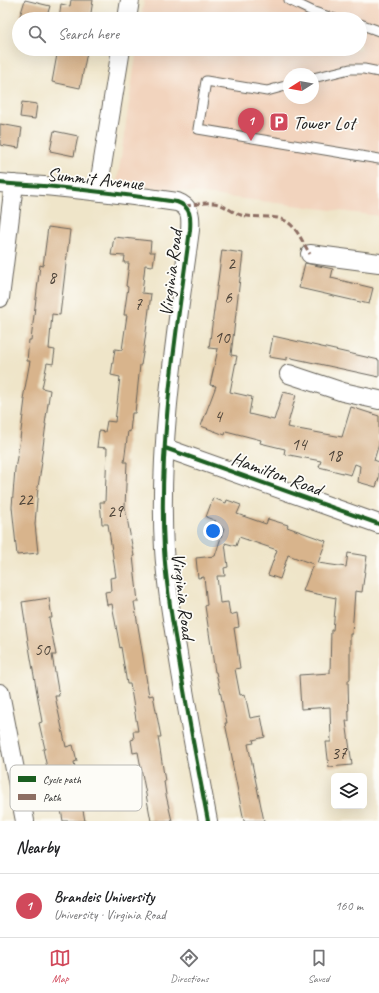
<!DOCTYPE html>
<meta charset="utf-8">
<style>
:root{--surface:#fff;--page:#f2f2f2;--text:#202124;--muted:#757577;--line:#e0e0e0;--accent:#d1495b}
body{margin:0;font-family:Caveat,sans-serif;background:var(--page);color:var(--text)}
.controls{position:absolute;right:12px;bottom:12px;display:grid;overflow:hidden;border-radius:6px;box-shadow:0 4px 16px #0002}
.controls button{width:36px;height:36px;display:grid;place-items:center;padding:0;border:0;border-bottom:1px solid var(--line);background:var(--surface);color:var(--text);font:20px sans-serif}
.compass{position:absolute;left:283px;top:68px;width:36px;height:36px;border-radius:50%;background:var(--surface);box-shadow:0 4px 16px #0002;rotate:259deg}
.you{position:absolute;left:213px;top:531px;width:14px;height:14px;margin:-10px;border:3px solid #fff;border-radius:50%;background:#1a73e8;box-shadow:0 0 0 6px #1a73e833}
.badge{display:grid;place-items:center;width:26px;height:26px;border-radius:50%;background:var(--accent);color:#fff;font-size:13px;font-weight:700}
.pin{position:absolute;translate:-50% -33px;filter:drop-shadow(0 1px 2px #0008)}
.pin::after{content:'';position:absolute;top:21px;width:14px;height:12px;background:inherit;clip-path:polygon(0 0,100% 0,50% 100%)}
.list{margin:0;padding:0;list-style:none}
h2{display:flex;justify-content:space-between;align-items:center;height:52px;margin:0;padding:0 16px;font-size:17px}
h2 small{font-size:13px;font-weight:400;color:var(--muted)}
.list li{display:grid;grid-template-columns:26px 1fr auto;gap:12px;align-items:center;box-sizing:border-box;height:64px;padding:0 16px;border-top:1px solid var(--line)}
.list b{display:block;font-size:15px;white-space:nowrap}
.list p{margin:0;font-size:13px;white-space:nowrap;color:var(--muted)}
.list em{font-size:13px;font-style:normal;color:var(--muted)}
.icon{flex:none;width:22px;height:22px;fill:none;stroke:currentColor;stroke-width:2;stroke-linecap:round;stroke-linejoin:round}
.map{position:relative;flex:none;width:379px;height:821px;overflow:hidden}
.search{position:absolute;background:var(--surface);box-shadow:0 4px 16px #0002;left:12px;right:12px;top:12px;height:44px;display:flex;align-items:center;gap:10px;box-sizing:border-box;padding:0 14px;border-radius:22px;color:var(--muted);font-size:15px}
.sheet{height:116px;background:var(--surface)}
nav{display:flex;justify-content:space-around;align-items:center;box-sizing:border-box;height:56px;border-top:1px solid var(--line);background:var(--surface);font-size:11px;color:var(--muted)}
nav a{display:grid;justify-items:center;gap:2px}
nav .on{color:var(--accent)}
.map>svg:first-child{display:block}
.built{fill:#f2d4be;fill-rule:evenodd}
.building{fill:#d8b48c}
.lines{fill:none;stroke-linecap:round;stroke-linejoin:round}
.lane-casing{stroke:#666259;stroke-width:11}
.street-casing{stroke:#666259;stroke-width:20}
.lane{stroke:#fff;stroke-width:9}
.street{stroke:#fff;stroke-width:18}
.quiet{stroke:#8d6e63;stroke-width:3;stroke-dasharray:6 3;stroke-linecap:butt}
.cycleway-casing{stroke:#fdfcf7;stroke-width:6}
.cycleway{stroke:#1b5e20;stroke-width:4}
.labels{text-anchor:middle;stroke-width:3.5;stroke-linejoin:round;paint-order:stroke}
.number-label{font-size:17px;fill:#4b4238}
.poi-label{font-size:19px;fill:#1c1c1c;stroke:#fdfcf7;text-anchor:start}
.street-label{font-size:19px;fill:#1c1c1c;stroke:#fdfcf7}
.key{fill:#fdfcf7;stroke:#bab9b5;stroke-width:1}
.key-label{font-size:11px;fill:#1c1c1c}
</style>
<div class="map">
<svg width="379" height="821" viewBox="0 0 379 821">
<rect width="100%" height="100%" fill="#fdfcf7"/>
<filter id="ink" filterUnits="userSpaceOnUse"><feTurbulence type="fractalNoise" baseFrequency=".025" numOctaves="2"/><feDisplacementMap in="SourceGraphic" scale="8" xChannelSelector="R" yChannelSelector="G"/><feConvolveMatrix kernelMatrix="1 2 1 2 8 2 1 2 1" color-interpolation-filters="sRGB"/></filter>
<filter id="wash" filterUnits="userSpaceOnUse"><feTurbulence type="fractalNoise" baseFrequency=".012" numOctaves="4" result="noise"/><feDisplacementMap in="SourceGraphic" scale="16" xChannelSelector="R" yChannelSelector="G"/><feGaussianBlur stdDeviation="0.9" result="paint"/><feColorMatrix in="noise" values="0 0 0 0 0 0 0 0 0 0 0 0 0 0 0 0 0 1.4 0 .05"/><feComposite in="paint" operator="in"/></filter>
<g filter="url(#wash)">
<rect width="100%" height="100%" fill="#efe5c9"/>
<!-- built -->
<path class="built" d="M144 0H379V216L117 183 137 49H360V19H141ZM289 74H313V98H289Z"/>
<g id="blocks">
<!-- building -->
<g class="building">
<path d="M25 0 50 6 46 19H32L20 16Z"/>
<path d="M71 0H93L90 19H59L61 4 70 6Z"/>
<path d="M58 49H70L87 52 80 88 52 82Z"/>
<path d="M22 102 37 104 35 119 20 117Z"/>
<path d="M0 124 22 128 19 148 0 145Z"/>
<path d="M54 131 78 136 74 156 50 151Z"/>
<path d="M48 227 70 230 60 315 52 314 49 349 55 350 53 364 47 363 42 388 50 390 45 424H46L41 461 42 462 38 487 35 524 38 553 17 555 12 507 15 469 20 439 25 399H23L30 361H27L29 340H31L40 265 43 266Z"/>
<path d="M114 237 151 241 150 252H155L153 266 145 265 142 293 151 294 144 347 141 365H140L135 413H132L130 432 128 431 124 462H127L125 507 134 556H133L138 602H134L141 644 149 696 153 695 161 737H158L165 781H164L166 795 172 821H151L138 752 133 753 131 740 134 739 133 731H138L130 684H127L121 647 120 648 112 604 107 605 105 592 111 591 110 578 116 577 108 524H102L100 502H105L107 448 97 447 99 431 105 432 107 421 115 422 120 377 111 375 115 349 122 350 127 315H124L128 287 126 286 129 263H124L125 256 111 255Z"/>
<path d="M222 250 243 253 231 355 237 356 230 392 252 397 249 414 274 420 283 392 296 395 287 427 342 437 351 407 379 416V444L374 460 379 462V478L376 487 358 482 360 466 355 464 351 475 319 467 321 461 284 454 285 449 260 443 261 440 226 431 225 435 201 426 216 386 210 385 218 349 209 348Z"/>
<path d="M305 263 333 269 331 278 373 288 369 304 299 288Z"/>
<path d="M273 336 379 360V377L287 357V360L269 357Z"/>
<path d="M213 498 226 503 227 500 241 505 237 514 266 524 268 519 288 525 287 527 326 541 318 563 346 567 348 553 367 556 362 592 355 591 352 634H350V680H348L349 721H346L352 765 329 767 326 742H331L330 707 301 709 299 675 330 673 331 630H333L336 598 303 591 313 564 288 555 280 579 268 575 277 550 239 537 236 546 225 543 228 567 224 568 225 576H217L220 603 228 602 230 615 237 613 239 627 234 628 240 668 235 669 240 695 245 694 250 718 261 716 265 737 253 740 254 743 248 744 264 821H244L232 762H233L225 723H227L216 672H215L205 606 207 605 204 577 198 578 196 558 215 556 224 528 215 524 216 521 206 517Z"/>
<path d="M49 598 52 618H49L56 655H52L59 696H55L66 747 73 745 77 761 74 762 85 821H63L55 776 49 777 43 749H45L39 723 42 722 28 641 22 602Z"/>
</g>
</g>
</g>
<g filter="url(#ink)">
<use href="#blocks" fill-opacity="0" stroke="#666259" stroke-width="1"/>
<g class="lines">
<!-- lane casing -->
<g class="lane-casing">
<g id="lane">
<path d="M289 0 314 12 335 19"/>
<path d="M360 24 379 31"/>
<path d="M313 78 350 69H364L379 72"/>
<path d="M289 85 267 91 206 81 198 129 379 159"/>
</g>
</g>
<!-- street casing -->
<g class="street-casing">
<g id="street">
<path d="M127 19 130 0"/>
<path d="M0 183C18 185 37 185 55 187 96 191 136 196 177 202 191 207 191 217 190 230 176 335 158 442 164 549 166 583 171 615 177 648 186 706 197 763 208 821"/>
<path d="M98 191 121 49"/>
<path d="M310 254 379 263"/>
<path d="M0 298 14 184"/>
<path d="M289 374 343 392 379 400"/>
<path d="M165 448 379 524"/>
<path d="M0 693 25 821"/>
</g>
</g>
<!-- lane -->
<use href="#lane" class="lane"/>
<!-- street -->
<use href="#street" class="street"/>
<!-- quiet -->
<path class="quiet" d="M185 206C194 205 204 202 213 203 224 204 231 212 241 215 256 219 276 213 289 223 298 230 304 245 310 254"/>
<!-- cycleway casing -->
<g class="cycleway-casing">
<g id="cycleway">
<path d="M0 183C18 185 37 185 55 187 96 191 136 196 177 202 191 207 191 217 190 230 176 335 158 442 164 549 166 583 171 615 177 648 186 706 197 763 208 821"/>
<path d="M165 448 379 524"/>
</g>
</g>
<!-- cycleway -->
<use href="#cycleway" class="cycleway"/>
</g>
</g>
<!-- icons -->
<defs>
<g id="parking-square" transform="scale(1)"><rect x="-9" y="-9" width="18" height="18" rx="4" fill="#d1495b" stroke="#fdfcf7"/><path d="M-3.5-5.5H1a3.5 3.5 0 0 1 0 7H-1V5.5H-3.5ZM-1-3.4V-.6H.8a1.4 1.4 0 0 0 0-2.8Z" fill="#fff"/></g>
</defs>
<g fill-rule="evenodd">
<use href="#parking-square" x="279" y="122"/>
</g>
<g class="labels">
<!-- number labels -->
<g class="number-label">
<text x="231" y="269">2</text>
<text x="52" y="283">8</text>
<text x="228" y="303">6</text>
<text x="138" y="310">7</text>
<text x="222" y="343">10</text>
<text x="218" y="422">4</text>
<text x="299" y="450">14</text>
<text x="334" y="461">18</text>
<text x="25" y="505">22</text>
<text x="115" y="517">29</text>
<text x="42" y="655">50</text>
<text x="339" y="759">37</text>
</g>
<!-- poi labels -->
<g class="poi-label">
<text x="293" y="129">Tower Lot</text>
</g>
<!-- street labels -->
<g class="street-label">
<text transform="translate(95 178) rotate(6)" y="7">Summit Avenue</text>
<text transform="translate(170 273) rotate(-83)" y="7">Virginia Road</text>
<text transform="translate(277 473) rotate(20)" y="7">Hamilton Road</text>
<text transform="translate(184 596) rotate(83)" y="7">Virginia Road</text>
</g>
</g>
<!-- legend -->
<rect x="10" y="765" width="132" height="46" rx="6" class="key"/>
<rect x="18" y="776" width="18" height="6" fill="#1b5e20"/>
<rect x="18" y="794" width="18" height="6" fill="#8d6e63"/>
<g class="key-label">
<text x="43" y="783">Cycle path</text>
<text x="43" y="801">Path</text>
</g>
</svg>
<div class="controls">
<button><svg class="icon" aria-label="layers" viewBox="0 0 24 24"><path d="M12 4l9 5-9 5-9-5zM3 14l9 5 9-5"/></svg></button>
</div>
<svg class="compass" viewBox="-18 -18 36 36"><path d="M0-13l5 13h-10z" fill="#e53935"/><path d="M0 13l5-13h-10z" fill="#757577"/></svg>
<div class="you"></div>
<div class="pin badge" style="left:251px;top:141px">1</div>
<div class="search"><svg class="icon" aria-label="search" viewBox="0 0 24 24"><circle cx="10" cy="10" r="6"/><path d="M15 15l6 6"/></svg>Search here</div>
</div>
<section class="sheet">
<h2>Nearby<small></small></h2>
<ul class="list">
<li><span class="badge">1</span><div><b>Brandeis University</b><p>University · Virginia Road</p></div><em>160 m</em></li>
</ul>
</section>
<nav>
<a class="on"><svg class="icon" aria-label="map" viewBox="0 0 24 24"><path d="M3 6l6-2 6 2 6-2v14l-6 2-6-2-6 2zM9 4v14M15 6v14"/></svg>Map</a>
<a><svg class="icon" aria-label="directions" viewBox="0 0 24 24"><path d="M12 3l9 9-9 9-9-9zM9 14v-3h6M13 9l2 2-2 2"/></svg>Directions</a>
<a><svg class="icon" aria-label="saved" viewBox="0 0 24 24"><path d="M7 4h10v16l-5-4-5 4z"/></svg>Saved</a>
</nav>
